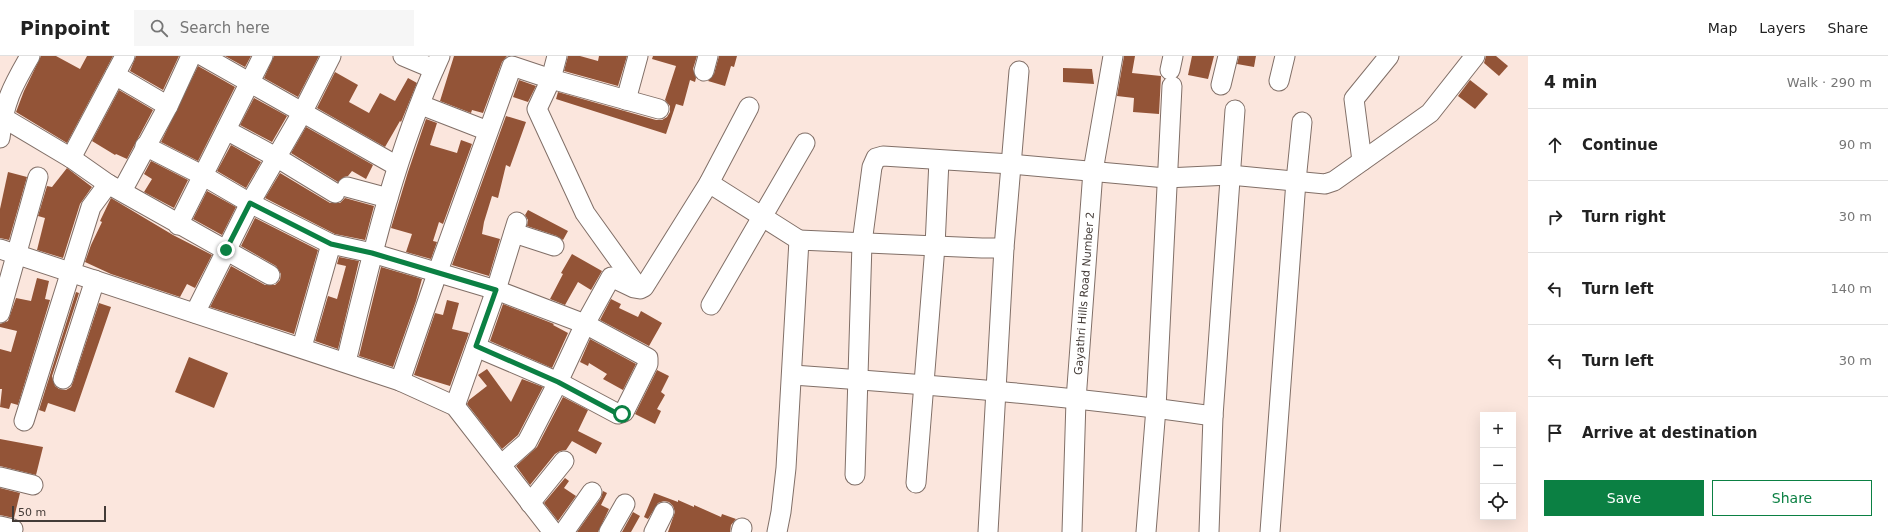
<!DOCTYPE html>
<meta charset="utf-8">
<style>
:root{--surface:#fff;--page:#f6f6f6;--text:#222;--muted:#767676;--line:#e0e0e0;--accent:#0b8043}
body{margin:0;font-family:"DejaVu Sans",sans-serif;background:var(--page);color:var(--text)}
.controls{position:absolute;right:12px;bottom:12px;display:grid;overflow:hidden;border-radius:0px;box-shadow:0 4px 16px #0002}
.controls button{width:36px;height:36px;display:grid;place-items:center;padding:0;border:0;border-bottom:1px solid var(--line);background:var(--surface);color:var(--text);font:20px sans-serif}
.scale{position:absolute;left:12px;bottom:10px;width:94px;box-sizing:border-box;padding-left:4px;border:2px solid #433b37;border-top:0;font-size:11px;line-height:14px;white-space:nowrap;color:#433b37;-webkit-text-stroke:3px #fbe6dd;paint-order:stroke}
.stop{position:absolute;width:12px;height:12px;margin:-9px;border:3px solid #0b8043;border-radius:50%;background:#fff}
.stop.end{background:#0b8043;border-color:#fff;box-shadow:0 1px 4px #0008}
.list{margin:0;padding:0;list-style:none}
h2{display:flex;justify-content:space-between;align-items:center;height:52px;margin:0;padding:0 16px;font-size:17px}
h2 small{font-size:13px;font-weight:400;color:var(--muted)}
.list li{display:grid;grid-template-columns:26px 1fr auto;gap:12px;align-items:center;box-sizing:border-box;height:72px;padding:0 16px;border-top:1px solid var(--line)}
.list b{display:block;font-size:15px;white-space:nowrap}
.list em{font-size:13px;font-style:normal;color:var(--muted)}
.actions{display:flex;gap:8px;padding:12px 16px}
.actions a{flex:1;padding:9px 0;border:1px solid var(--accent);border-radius:0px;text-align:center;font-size:14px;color:var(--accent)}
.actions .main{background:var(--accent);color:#fff}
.icon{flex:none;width:22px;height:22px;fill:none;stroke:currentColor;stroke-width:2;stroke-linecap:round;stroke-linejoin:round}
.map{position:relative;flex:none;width:1528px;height:476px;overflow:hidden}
header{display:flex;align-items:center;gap:24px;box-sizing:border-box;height:56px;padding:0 20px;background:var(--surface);border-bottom:1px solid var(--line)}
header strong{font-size:19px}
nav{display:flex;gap:22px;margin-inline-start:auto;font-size:14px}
.search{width:280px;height:36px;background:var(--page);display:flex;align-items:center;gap:10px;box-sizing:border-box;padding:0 14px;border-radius:0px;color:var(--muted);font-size:15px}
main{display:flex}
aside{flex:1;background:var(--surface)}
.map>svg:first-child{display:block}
.building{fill:#935437}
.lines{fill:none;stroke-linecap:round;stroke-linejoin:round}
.minor-casing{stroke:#816f67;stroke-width:21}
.minor{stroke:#fff;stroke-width:19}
.route{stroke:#0b8043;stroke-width:5}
.labels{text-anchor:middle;stroke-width:4;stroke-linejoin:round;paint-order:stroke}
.street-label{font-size:11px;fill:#433b37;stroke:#fbe6dd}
</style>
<header>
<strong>Pinpoint</strong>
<div class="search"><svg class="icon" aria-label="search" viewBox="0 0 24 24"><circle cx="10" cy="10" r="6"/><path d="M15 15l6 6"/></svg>Search here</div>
<nav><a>Map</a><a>Layers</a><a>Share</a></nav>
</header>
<main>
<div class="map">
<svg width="1528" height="476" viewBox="0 0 1528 476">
<rect width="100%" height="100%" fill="#fbe6dd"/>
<!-- building -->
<g class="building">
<path d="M41 0H56L80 13 87 0H113L67 87 16 56 24 35Z"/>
<path d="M136 0H179L163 34 130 15Z"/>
<path d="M225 0H251L245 11Z"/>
<path d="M274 0H319L298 41 264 22Z"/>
<path d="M454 0H507L502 6 483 57 472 54 471 57 440 45Z"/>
<path d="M568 0H580L598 5 599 0H627L618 30 564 15Z"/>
<path d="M653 0H697L693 13 696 22 695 26 690 24 683 50 676 48 666 78 556 43 558 36 656 64H662L667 61 670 56V50L665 44 676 10 652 3Z"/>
<path d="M719 0H737L734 11 731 10 725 30 708 25 714 18Z"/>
<path d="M1124 0H1135L1132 17 1161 20 1159 58 1133 56 1134 42 1117 40Z"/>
<path d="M1192 0H1214L1208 23 1188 19Z"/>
<path d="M1239 0H1256L1254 11 1237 8Z"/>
<path d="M1486 0H1496L1508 10 1499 20 1484 7Z"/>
<path d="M198 10 235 31 198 105 161 86Z"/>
<path d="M1063 12 1092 13 1094 28 1063 26Z"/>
<path d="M335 16 358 29 349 46 369 57 380 37 395 45 408 22 417 27 401 66 400 65 385 91 317 52Z"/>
<path d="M519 24 536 30 528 46 513 41Z"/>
<path d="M1470 24 1488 38 1475 53 1458 40Z"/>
<path d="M119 34 153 54 127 103 116 98 115 99 92 85Z"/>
<path d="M254 42 287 60 272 86 240 69Z"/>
<path d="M506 60 526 66 510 111 506 109 498 142 492 140 484 166 482 178 500 183 489 220 452 209Z"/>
<path d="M426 63 437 67 430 89 457 97 461 84 472 88 443 168 439 166 433 185 437 186 431 203 406 196 412 178 391 172 408 116Z"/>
<path d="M306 71 373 109 366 123 352 115 348 120 344 121 338 126 291 97Z"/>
<path d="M231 89 261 106 246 132 217 115Z"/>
<path d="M151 105 188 124 174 152 144 136 152 123 144 118Z"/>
<path d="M67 112 92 131 80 148 63 202 37 194 45 162 38 160 47 130 52 131Z"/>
<path d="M8 116 27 121 9 184 0 182V153Z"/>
<path d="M280 117 330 147H340L345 142 374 150 365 184 335 178 265 142Z"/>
<path d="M207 135 236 151 222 179 193 163Z"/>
<path d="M111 142 173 179 212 199 195 232 187 228 180 241 111 218 85 206 91 189 102 166 100 165Z"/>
<path d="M528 154 568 175 563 184 557 180 527 170 528 164 525 159Z"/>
<path d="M255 162 318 194 294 278 210 251 231 210 265 229H275L280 224 281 218 276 210 241 190Z"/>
<path d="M572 198 602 215 591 234 578 226 565 249 550 243 563 218 561 217Z"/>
<path d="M339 201 359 205 338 293 315 285 328 240 337 243 346 210 337 208Z"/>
<path d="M381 211 422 223 416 245 393 311 359 300Z"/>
<path d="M37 222 49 225 45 243 50 244 18 349 11 347 9 353 0 351 2 333H0V293L11 296 17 275 0 271V268L8 265 16 242 31 245Z"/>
<path d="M76 236 79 237 52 320 55 330 59 333 66 334 71 331 73 326 99 247 111 251 75 356 48 347 45 356 39 354Z"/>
<path d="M611 243 621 248 619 252 638 261 641 255 662 267 649 290 600 264Z"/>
<path d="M447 244 459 247 452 273 469 277 450 330 414 319 435 257 443 259Z"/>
<path d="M503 248 554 268 553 269 568 277 552 312 490 285Z"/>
<path d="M590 283 636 308 623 334 603 323 607 318 589 307 588 310 580 306Z"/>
<path d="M189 301 228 317 214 352 175 336Z"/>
<path d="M487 313 511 346 522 323 543 331 518 379 502 393 467 348 469 344 487 330 478 319Z"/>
<path d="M657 314 669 320 661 336 665 339 657 353 661 355 655 368 635 358Z"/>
<path d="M563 341 588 354 578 375 602 387 596 398 572 385 566 394 560 395 555 398 530 429 516 410 537 391Z"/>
<path d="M0 383 43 391 36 419 0 410Z"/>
<path d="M565 422 569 425 564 432 576 440 558 465 544 447Z"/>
<path d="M0 432 20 437 14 462 0 459Z"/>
<path d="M603 435 607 437 601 449 609 453 598 476H577L601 442Z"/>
<path d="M654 437 678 446V444L694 451V449L721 461 722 458 736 463 731 469 730 476H668L675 456 673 450 669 446 664 445 658 447 648 463 644 461Z"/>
<path d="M633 456 640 460 631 476H622Z"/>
</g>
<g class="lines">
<!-- minor casing -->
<g class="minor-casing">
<g id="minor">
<path d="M203 0 397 110"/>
<path d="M403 0 434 13"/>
<path d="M557 0 551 23 537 53 585 157 638 231"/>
<path d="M1170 14 1173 0"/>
<path d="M704 15 708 0"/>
<path d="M115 19 168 50"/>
<path d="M1279 25 1285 0"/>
<path d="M1221 29 1228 0"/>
<path d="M626 44 638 0"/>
<path d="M421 49 488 75"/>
<path d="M2 61 71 102 108 128 270 219"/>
<path d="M226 74 276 101 335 137"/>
<path d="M0 82C4 46 12 31 30 0"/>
<path d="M145 90 202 119 250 147 331 188 372 197 496 234 585 268 648 302V308L624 356 618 358 558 326 476 291"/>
<path d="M71 102 125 0"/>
<path d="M1362 105 1354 43 1389 0"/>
<path d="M709 127 799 184"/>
<path d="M347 131 388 142"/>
<path d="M122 135 168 50 191 0"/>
<path d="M178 169 263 0"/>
<path d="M514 177 554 190"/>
<path d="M1004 192 1019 15"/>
<path d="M0 193 400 325 455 350 553 476"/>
<path d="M711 249 805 87"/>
<path d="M0 257 38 121"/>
<path d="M195 257 250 147 302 57 331 0"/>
<path d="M302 291 331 188"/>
<path d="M346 306C371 202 395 98 440 0"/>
<path d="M793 319C933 329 1073 340 1213 360"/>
<path d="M63 323 95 224"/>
<path d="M400 325 438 215 512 10 551 23 659 53"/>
<path d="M455 350 496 234 517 166"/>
<path d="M24 365 91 151 108 128"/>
<path d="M501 409 527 386 558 326 585 268 611 221 634 232 640 233 644 231 709 127 749 51"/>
<path d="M855 419 862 187 872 111 876 102 883 100 1011 108 1166 122 1230 119 1325 128 1334 125 1430 57 1475 0"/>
<path d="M0 421 33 429"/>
<path d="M916 427 935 190 939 104"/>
<path d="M530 447 564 405"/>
<path d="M0 470 13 473"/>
<path d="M564 476 592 436"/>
<path d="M609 476 625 448"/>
<path d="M654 476 664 456"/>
<path d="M741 476 742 472"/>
<path d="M777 476 781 456 786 412 799 184 982 192H1004L988 476"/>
<path id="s1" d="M1072 476 1076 344 1093 115 1113 0"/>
<path d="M1146 476 1156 352 1172 30"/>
<path d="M1209 476 1213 360 1235 54"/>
<path d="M1270 476 1296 125 1302 66"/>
</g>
</g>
<!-- minor -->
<use href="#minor" class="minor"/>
</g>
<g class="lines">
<!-- route -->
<path class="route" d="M226 194 250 147 331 188 372 197 496 234 476 290 558 326 618 358H622"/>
</g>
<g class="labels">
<!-- street labels -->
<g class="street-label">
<text dy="4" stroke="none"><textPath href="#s1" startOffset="239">Gayathri Hills Road Number 2</textPath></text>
</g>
</g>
</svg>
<div class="controls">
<button>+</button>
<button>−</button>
<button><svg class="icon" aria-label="locate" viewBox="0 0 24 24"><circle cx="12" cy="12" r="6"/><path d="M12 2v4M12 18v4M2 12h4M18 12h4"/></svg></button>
</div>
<div class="scale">50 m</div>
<div class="stop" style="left:622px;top:358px"></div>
<div class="stop end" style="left:226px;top:194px"></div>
</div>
<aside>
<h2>4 min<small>Walk · 290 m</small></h2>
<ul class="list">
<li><svg class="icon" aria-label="ahead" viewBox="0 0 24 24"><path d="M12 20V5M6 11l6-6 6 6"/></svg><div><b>Continue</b></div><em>90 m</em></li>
<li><svg class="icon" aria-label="right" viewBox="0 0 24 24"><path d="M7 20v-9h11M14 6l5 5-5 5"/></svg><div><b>Turn right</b></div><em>30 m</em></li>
<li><svg class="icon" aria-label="left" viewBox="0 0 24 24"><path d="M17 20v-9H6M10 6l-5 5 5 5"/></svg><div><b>Turn left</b></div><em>140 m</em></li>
<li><svg class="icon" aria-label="left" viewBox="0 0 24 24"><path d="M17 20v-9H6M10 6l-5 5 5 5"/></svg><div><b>Turn left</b></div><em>30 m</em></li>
<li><svg class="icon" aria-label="arrive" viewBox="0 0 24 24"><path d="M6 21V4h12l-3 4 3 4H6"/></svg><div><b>Arrive at destination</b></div></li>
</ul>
<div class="actions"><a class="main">Save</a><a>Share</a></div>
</aside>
</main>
